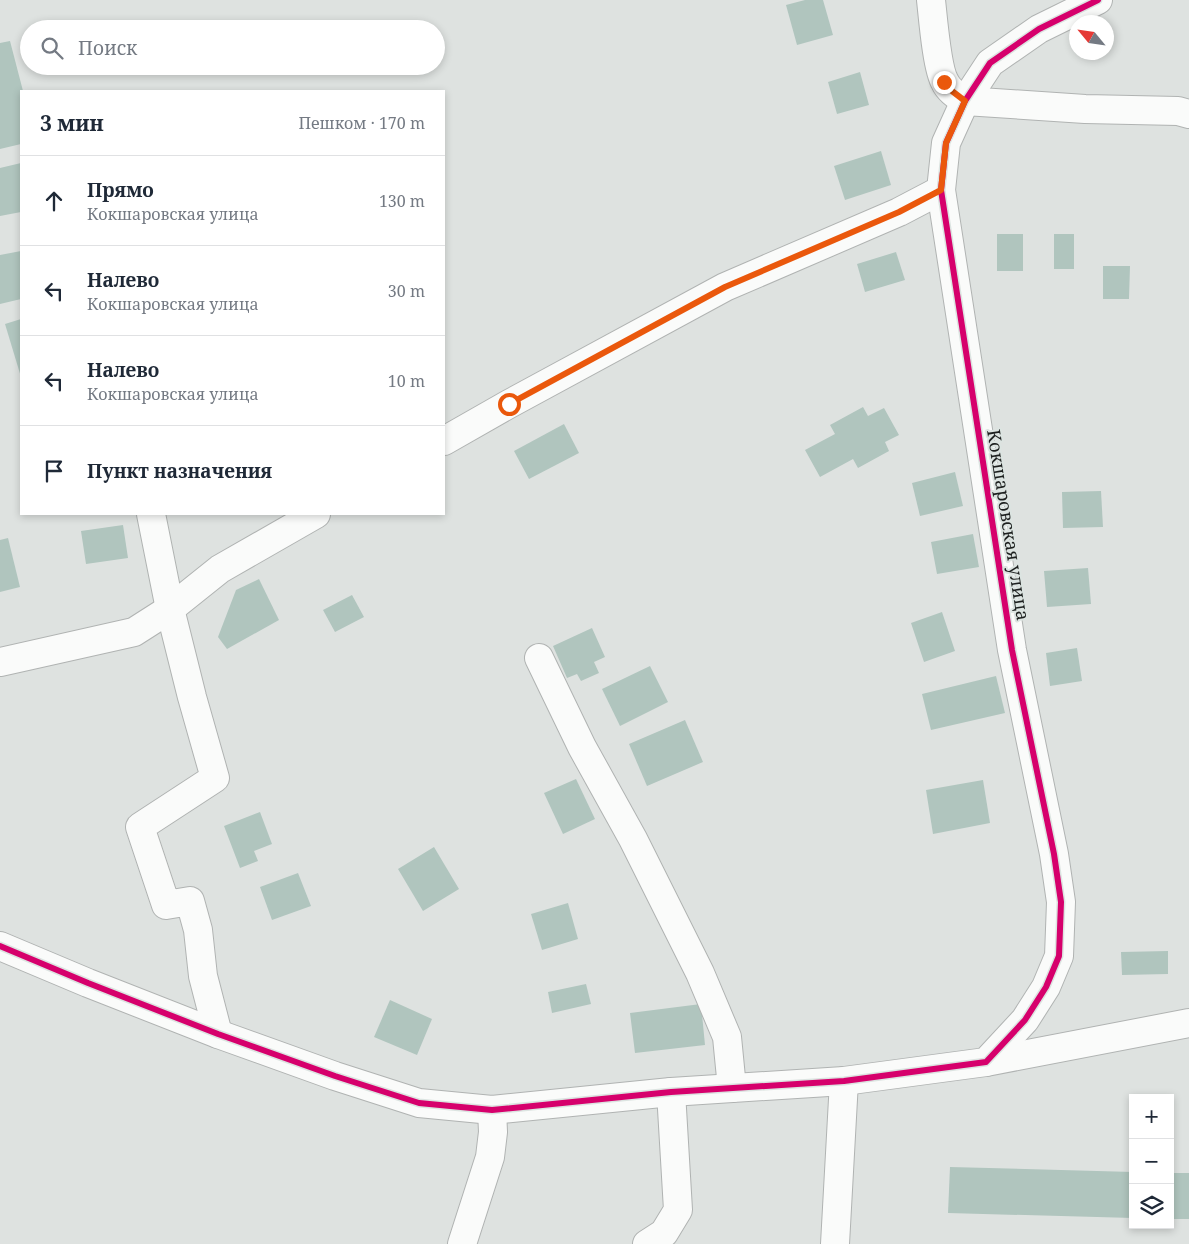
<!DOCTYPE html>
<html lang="ru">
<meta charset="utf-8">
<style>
:root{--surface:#fff;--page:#f2f2f3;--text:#1f2937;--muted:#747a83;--line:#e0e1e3}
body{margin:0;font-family:"Noto Serif",serif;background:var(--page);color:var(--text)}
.controls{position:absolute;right:15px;bottom:15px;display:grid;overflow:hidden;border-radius:0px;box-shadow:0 2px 8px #0003}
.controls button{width:45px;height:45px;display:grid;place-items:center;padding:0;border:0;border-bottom:1px solid var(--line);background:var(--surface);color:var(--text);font:25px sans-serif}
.compass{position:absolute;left:1069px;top:15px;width:45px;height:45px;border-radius:50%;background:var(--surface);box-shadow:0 2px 8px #0003;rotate:299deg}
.stop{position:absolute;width:15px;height:15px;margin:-11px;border:4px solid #ea580c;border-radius:50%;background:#fff}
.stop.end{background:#ea580c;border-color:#fff;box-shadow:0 1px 5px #0008}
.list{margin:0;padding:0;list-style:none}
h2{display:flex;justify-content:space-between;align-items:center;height:65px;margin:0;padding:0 20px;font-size:21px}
h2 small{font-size:16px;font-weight:400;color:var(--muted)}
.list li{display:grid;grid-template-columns:32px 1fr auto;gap:15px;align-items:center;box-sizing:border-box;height:90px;padding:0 20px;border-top:1px solid var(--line)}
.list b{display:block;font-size:19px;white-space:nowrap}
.list p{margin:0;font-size:16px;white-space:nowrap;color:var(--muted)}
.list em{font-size:16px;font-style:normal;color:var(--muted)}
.icon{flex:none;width:28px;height:28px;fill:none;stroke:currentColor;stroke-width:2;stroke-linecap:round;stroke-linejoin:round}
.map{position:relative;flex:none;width:1189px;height:1244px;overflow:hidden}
.search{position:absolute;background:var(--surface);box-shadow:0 2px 8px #0003;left:20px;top:20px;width:425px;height:55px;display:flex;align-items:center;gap:12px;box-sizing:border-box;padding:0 18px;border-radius:28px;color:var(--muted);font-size:19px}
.panel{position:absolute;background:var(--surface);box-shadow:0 2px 8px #0003;left:20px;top:90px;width:425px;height:425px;border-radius:0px}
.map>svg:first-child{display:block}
.building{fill:#b0c5be}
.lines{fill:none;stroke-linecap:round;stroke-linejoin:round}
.minor-casing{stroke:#b0b3b2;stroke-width:30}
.minor{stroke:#fafbfa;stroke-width:28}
.cycleway-casing{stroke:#dce4e1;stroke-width:9}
.cycleway{stroke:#d6006c;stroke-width:6}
.route{stroke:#ea580c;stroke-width:6}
.labels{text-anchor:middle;stroke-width:4;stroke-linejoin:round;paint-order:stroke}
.street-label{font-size:18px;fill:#1d201f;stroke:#dce4e1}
</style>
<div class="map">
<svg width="1189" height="1244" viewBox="0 0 1189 1244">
<rect width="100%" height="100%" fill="#dee2e0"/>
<!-- building -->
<g class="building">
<path d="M805 0H823L833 35 797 45 786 5Z"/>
<path d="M10 41 23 91H21V144L0 149V43Z"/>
<path d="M860 72 869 105 837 114 828 82Z"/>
<path d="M881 151 891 185 845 200 834 166Z"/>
<path d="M21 163V212L0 216V168Z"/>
<rect x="997" y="234" width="26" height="37"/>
<rect x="1054" y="234" width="20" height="35"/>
<path d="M21 251V299L0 304V255Z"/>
<path d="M896 252 905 280 865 292 857 264Z"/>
<path d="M1103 266H1130L1129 299H1103Z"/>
<path d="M21 319V377L5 324Z"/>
<path d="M863 407 868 416 884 408 899 435 885 442 889 451 858 468 853 459 820 477 805 450 835 434 830 425Z"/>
<path d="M564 424 579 453 529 479 514 451Z"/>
<path d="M955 472 963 506 920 516 912 483Z"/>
<path d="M1101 491 1103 527 1063 528 1062 492Z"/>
<path d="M123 525 128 558 86 564 81 531Z"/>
<path d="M973 534 979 567 937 574 931 542Z"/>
<path d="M8 538 20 587 0 592V540Z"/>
<path d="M1088 568 1091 604 1047 607 1044 571Z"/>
<path d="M259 579 279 620 227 649 218 637 236 590Z"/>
<path d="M352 595 364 617 335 632 323 610Z"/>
<path d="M942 612 955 651 924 662 911 623Z"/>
<path d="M592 628 605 657 594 662 599 673 581 681 577 674 567 678 553 646Z"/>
<path d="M1077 648 1082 681 1050 686 1046 653Z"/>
<path d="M650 666 668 702 620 726 602 689Z"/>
<path d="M996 676 1005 713 931 730 922 694Z"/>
<path d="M685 720 703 762 647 786 629 744Z"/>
<path d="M576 779 595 819 563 834 544 793Z"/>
<path d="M983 780 990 823 933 834 926 790Z"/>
<path d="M260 812 272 844 254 851 258 861 240 868 224 826Z"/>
<path d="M434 847 459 889 423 911 398 869Z"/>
<path d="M298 873 311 906 272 920 260 887Z"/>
<path d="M568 903 578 939 542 950 531 914Z"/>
<path d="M1168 951V974L1122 975 1121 952Z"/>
<path d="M586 984 591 1004 552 1013 548 992Z"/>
<path d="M390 1000 432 1019 417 1055 374 1037Z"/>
<path d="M701 1004 705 1045 635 1053 630 1013Z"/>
<path d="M950 1167 1133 1172V1218L948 1213Z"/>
<rect x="1170" y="1173" width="19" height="46"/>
</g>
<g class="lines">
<!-- minor casing -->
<g class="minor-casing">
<g id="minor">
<path d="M931 0C933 18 937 69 945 82 949 91 958 96 965 101L1085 109 1178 111 1189 114"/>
<path d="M444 441 509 404 725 287 899 212 941 190"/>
<path d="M151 514 170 609 192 697 215 778 140 827 166 905 190 901 198 930 203 976 218 1034"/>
<path d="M539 658 582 747 633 839 700 973 727 1037 732 1088"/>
<path d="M0 662 134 632 170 609 220 569 316 514"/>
<path d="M0 946 88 983 218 1034 335 1076 419 1103 492 1110 671 1092 844 1081 986 1062 1025 1020 1046 987 1059 956 1061 902 1054 854 1012 650 941 190 946 143 965 101 990 63 1039 29 1098 0"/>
<path d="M986 1062 1189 1023"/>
<path d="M462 1244 490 1157 493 1132 492 1110"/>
<path d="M647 1244 664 1233 678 1210 671 1092"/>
<path d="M835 1244 844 1081"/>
</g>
</g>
<!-- minor -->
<use href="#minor" class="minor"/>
<!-- cycleway casing -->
<g class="cycleway-casing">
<path id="cycleway" d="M0 946 88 983 218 1034 335 1076 419 1103 492 1110 671 1092 844 1081 986 1062 1025 1020 1046 987 1059 956 1061 902 1054 854 1012 650 941 190 946 143 965 101 990 63 1039 29 1098 0"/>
</g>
<!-- cycleway -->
<use href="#cycleway" class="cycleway"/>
</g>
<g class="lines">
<!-- route -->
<path class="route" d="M509 404 725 287 899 212 941 190 946 143 965 101 952 91 944 82"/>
</g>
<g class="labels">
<!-- street labels -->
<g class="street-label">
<text transform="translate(1008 525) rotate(81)" y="6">Кокшаровская улица</text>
</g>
</g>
</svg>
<div class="controls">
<button>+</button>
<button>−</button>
<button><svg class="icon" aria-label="layers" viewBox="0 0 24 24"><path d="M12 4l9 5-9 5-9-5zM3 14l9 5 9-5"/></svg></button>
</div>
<svg class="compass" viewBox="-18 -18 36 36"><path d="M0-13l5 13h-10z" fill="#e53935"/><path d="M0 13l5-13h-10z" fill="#747a83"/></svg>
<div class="stop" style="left:509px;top:404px"></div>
<div class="stop end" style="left:944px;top:82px"></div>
<div class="search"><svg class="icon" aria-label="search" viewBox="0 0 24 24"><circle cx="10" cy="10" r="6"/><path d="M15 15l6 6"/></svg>Поиск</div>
<section class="panel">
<h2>3 мин<small>Пешком · 170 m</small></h2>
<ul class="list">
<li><svg class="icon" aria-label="ahead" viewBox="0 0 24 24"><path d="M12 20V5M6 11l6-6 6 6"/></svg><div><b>Прямо</b><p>Кокшаровская улица</p></div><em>130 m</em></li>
<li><svg class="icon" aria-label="left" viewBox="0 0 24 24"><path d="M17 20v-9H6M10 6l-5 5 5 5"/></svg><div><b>Налево</b><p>Кокшаровская улица</p></div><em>30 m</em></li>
<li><svg class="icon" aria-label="left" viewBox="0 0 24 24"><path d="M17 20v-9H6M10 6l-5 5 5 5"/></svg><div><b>Налево</b><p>Кокшаровская улица</p></div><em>10 m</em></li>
<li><svg class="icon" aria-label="arrive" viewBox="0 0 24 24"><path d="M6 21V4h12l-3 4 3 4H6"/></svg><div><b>Пункт назначения</b></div></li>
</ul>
</section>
</div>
